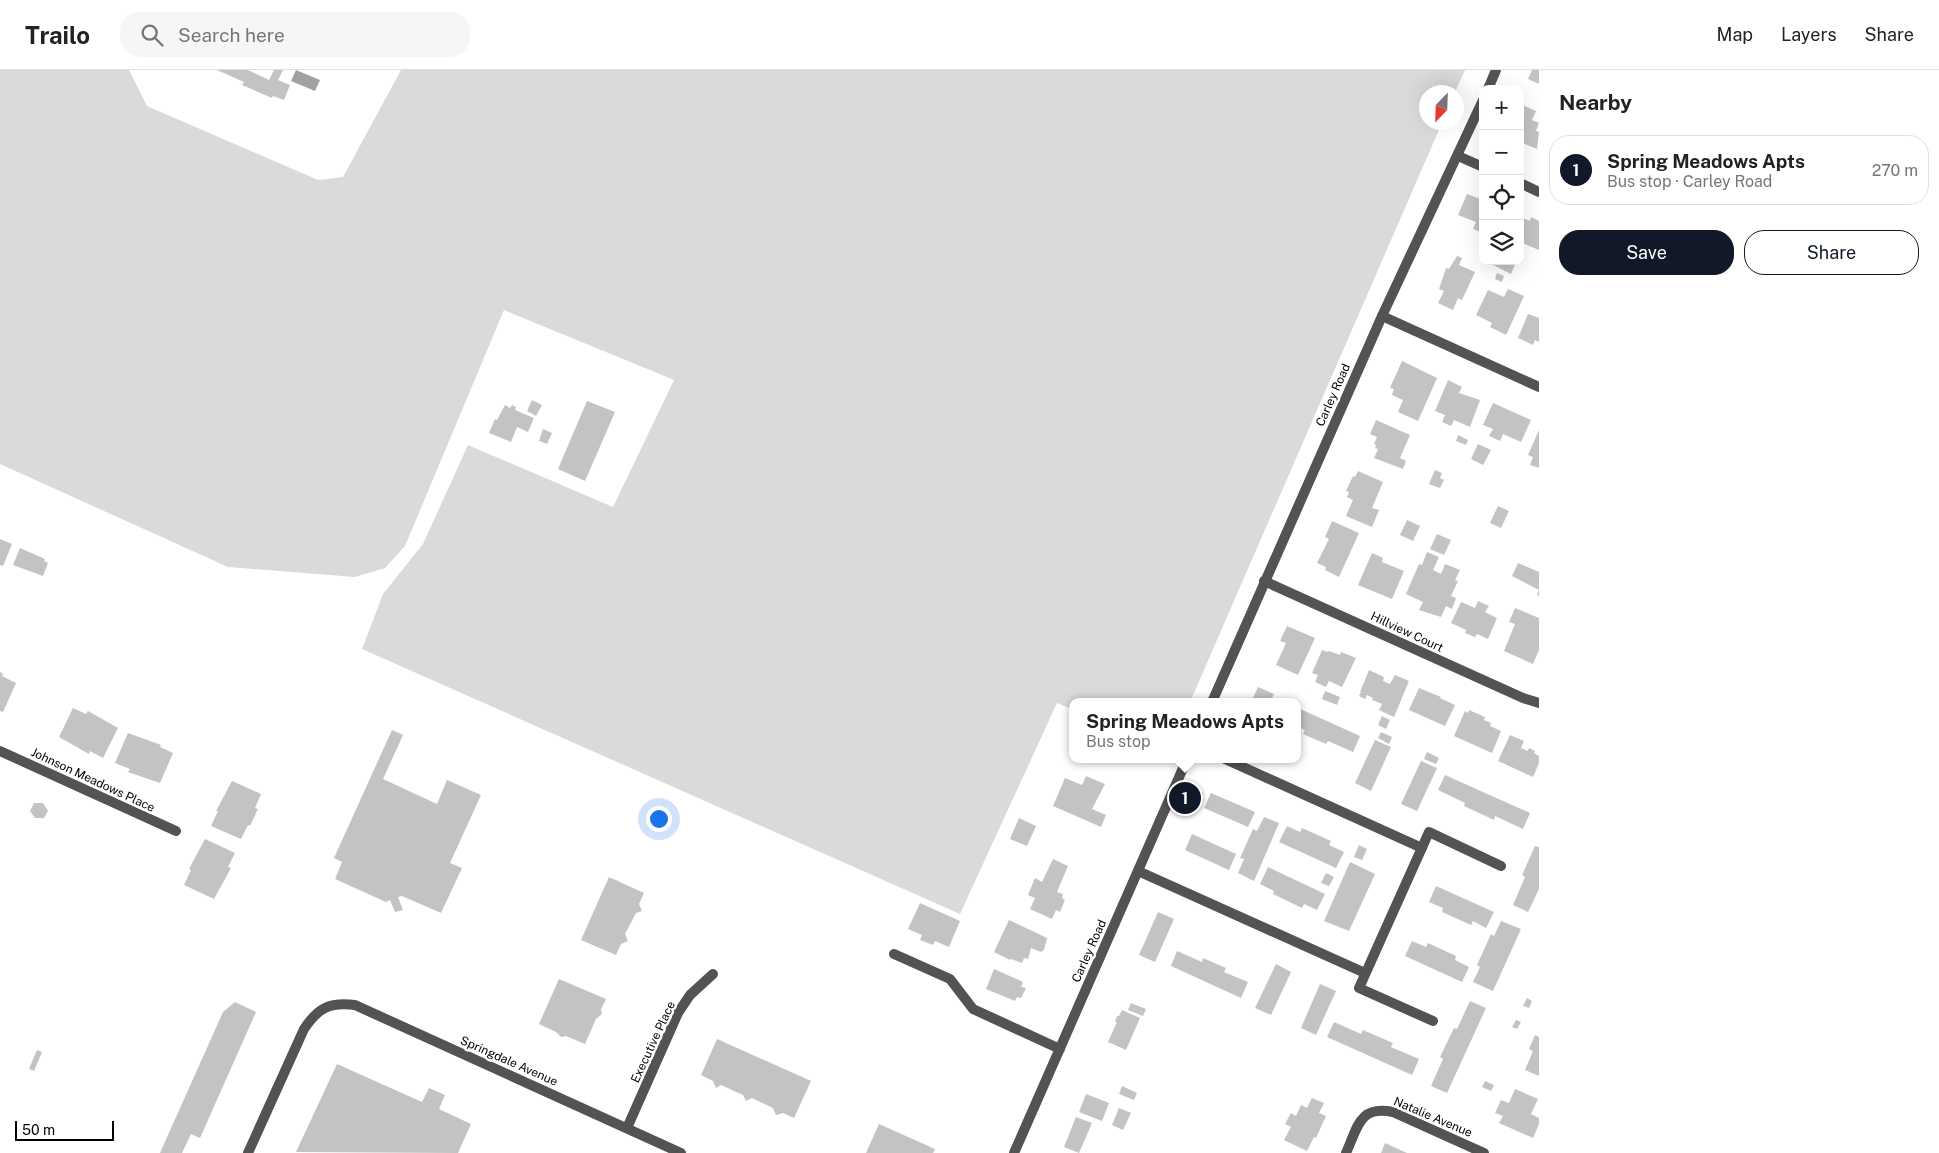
<!DOCTYPE html>
<meta charset="utf-8">
<style>
:root{--surface:#fff;--page:#f6f6f6;--text:#222;--muted:#767676;--line:#e0e0e0;--accent:#111827}
body{margin:0;font-family:"Public Sans",sans-serif;background:var(--page);color:var(--text)}
.controls{position:absolute;right:15px;top:15px;display:grid;overflow:hidden;border-radius:10px;box-shadow:0 5px 20px #0002}
.controls button{width:45px;height:45px;display:grid;place-items:center;padding:0;border:0;border-bottom:1px solid var(--line);background:var(--surface);color:var(--text);font:25px sans-serif}
.compass{position:absolute;left:1419px;top:15px;width:45px;height:45px;border-radius:50%;background:var(--surface);box-shadow:0 5px 20px #0002;rotate:203deg}
.scale{position:absolute;left:15px;bottom:12px;width:99px;box-sizing:border-box;padding-left:5px;border:2px solid #000;border-top:0;font-size:14px;line-height:18px;white-space:nowrap;color:#000;-webkit-text-stroke:4px #fff;paint-order:stroke}
.you{position:absolute;left:658px;top:748px;width:18px;height:18px;margin:-12px;border:4px solid #fff;border-radius:50%;background:#1a73e8;box-shadow:0 0 0 8px #1a73e833}
.badge{display:grid;place-items:center;width:32px;height:32px;border-radius:50%;background:var(--accent);color:#fff;font-size:16px;font-weight:700}
.pin{position:absolute;translate:-50% -50%;border:2px solid #fff;box-shadow:0 1px 5px #0006}
.popup{position:absolute;left:1069px;top:628px;width:232px;height:65px;box-sizing:border-box;display:grid;place-content:center;border-radius:10px;background:var(--surface);filter:drop-shadow(0 1px 4px #0005);font-size:16px;white-space:nowrap;color:var(--muted)}
.popup b{font-size:19px;color:var(--text)}
.popup::after{content:'';position:absolute;left:50%;top:100%;margin-left:-10px;border:10px solid transparent;border-top-color:var(--surface)}
.list{margin:0;padding:0;list-style:none}
h2{display:flex;justify-content:space-between;align-items:center;height:65px;margin:0;padding:0 20px;font-size:21px}
h2 small{font-size:16px;font-weight:400;color:var(--muted)}
.list li{display:grid;grid-template-columns:32px 1fr auto;gap:15px;align-items:center;box-sizing:border-box;height:70px;margin:0 10px 10px;padding:0 10px;border:1px solid var(--line);border-radius:20px}
.list b{display:block;font-size:19px;white-space:nowrap}
.list p{margin:0;font-size:16px;white-space:nowrap;color:var(--muted)}
.list em{font-size:16px;font-style:normal;color:var(--muted)}
.actions{display:flex;gap:10px;padding:15px 20px}
.actions a{flex:1;padding:11px 0;border:1px solid var(--accent);border-radius:20px;text-align:center;font-size:18px;color:var(--accent)}
.actions .main{background:var(--accent);color:#fff}
.icon{flex:none;width:28px;height:28px;fill:none;stroke:currentColor;stroke-width:2;stroke-linecap:round;stroke-linejoin:round}
.map{position:relative;flex:none;width:1539px;height:1083px;overflow:hidden}
header{display:flex;align-items:center;gap:30px;box-sizing:border-box;height:70px;padding:0 25px;background:var(--surface);border-bottom:1px solid var(--line)}
header strong{font-size:24px}
nav{display:flex;gap:28px;margin-inline-start:auto;font-size:18px}
.search{width:350px;height:45px;background:var(--page);display:flex;align-items:center;gap:12px;box-sizing:border-box;padding:0 18px;border-radius:20px;color:var(--muted);font-size:19px}
main{display:flex}
aside{flex:1;background:var(--surface)}
.map>svg:first-child{display:block}
.green{fill:#dadada}
.water{fill:#a1a1a1}
.building{fill:#c3c3c3}
.lines{fill:none;stroke-linecap:round;stroke-linejoin:round}
.minor{stroke:#535353;stroke-width:10}
.tertiary{stroke:#535353;stroke-width:10}
.labels{text-anchor:middle;stroke-width:5;stroke-linejoin:round;paint-order:stroke}
.street-label{font-size:12px;fill:#000;stroke:#fff}
</style>
<header>
<strong>Trailo</strong>
<div class="search"><svg class="icon" aria-label="search" viewBox="0 0 24 24"><circle cx="10" cy="10" r="6"/><path d="M15 15l6 6"/></svg>Search here</div>
<nav><a>Map</a><a>Layers</a><a>Share</a></nav>
</header>
<main>
<div class="map">
<svg width="1539" height="1083" viewBox="0 0 1539 1083">
<rect width="100%" height="100%" fill="#fff"/>
<!-- green -->
<path class="green" d="M0 0H129L147 36 318 110 343 107 401 0H1465L1455 22H1426V52L1442 53 1190 632H1072V639L1057 633 960 844 362 579 383 524 423 474 468 375 613 437 674 310 504 240 405 476 385 498 355 507 228 497 0 394Z"/>
<!-- water -->
<path class="water" d="M296 0 320 10 315 21 291 11Z"/>
<!-- building -->
<g class="building">
<path d="M217 0H248L269 10 274 0H283L278 10 290 15 284 30 273 26 272 28 242 15 244 12Z"/>
<path d="M1532 0H1539V14L1528 9Z"/>
<path d="M1520 34 1536 41 1532 50 1539 53 1536 61 1539 62 1537 79 1520 72Z"/>
<path d="M1467 124 1483 130V163L1473 159 1476 152 1458 145Z"/>
<path d="M1520 147 1530 151 1531 147 1539 151V180L1520 172Z"/>
<path d="M1457 186 1462 188 1459 195 1475 202 1462 230 1458 228 1453 240 1438 233 1444 221 1439 219 1446 198 1449 199Z"/>
<path d="M1495 191H1515L1516 192 1511 204 1493 195Z"/>
<path d="M1497 203 1504 206 1502 212 1495 209Z"/>
<path d="M1508 219 1524 226 1506 265 1490 257 1492 253 1476 245 1488 220 1504 227Z"/>
<path d="M1528 244 1539 248V272L1535 270 1533 275 1518 268Z"/>
<path d="M1402 291 1437 308 1418 351 1398 342 1403 330 1392 325 1394 319 1390 318Z"/>
<path d="M1448 310 1462 317 1459 323 1480 330 1470 357 1454 350 1451 356 1442 352 1445 345 1435 341Z"/>
<path d="M532 330 542 335 536 346 527 341Z"/>
<path d="M587 331 615 342 585 411 558 399Z"/>
<path d="M1493 333 1531 350 1521 372 1503 364 1500 371 1489 366 1493 359 1483 355Z"/>
<path d="M505 335 510 338 512 335 516 337 515 340 534 348 528 362 517 357 511 372 489 363 495 349 497 350Z"/>
<path d="M1376 350 1410 365 1400 388 1406 391 1403 399 1374 388 1378 379 1375 378 1376 375 1374 374 1377 367 1370 364Z"/>
<path d="M543 359 552 363 547 374 539 371Z"/>
<path d="M1539 360V398L1530 395 1533 387 1528 385Z"/>
<path d="M1458 365 1468 370 1466 375 1456 371Z"/>
<path d="M1478 374 1491 380 1483 395 1471 389Z"/>
<path d="M1435 400 1442 403 1440 408 1444 410 1440 418 1429 414Z"/>
<path d="M1358 401 1383 412 1372 438 1379 440 1372 457 1346 446 1353 430 1347 427 1349 422 1346 421 1353 406 1355 407Z"/>
<path d="M1498 436 1509 441 1501 458 1490 453Z"/>
<path d="M1407 450 1420 456 1413 471 1400 465Z"/>
<path d="M1332 451 1359 463 1339 507 1325 500 1326 497 1317 493 1329 469 1325 467Z"/>
<path d="M1437 464 1451 470 1444 485 1430 479Z"/>
<path d="M0 469 12 474 3 496 0 495Z"/>
<path d="M20 478 45 489 44 491 48 493 43 506 13 495Z"/>
<path d="M1427 482 1439 487 1433 500 1441 504 1445 494 1460 500 1455 510 1458 511 1451 526 1456 528 1452 539 1446 536 1441 547 1419 540 1423 532 1406 524 1419 494 1422 495Z"/>
<path d="M1372 483 1383 488 1382 492 1404 501 1392 529 1358 515Z"/>
<path d="M1518 493 1539 502V526L1537 525 1539 520 1512 506Z"/>
<path d="M1478 531 1489 536 1485 542 1497 548 1488 569 1477 564 1475 567 1465 563 1466 560 1451 553 1461 532 1475 538Z"/>
<path d="M1515 538 1539 548V580L1533 594 1504 581 1515 554 1509 552Z"/>
<path d="M1287 556 1315 568 1298 605 1276 595 1286 573 1280 571Z"/>
<path d="M1322 580 1328 582 1329 581 1340 585 1341 582 1356 588 1342 617 1329 611 1326 617 1315 612 1318 605 1312 603Z"/>
<path d="M1369 600 1384 607 1383 611 1390 614 1395 605 1409 611 1394 647 1379 640 1382 634 1372 630 1373 628 1367 625 1365 629 1359 626 1361 622H1360Z"/>
<path d="M0 602 3 604 2 606 16 613 3 642 0 641Z"/>
<path d="M1258 617 1274 624 1270 632H1251Z"/>
<path d="M1419 618 1441 627 1440 628 1455 635 1445 656 1409 640Z"/>
<path d="M1325 621 1340 627 1337 635 1322 629Z"/>
<path d="M73 638 86 644 88 641 118 658 103 688 90 681 89 684 59 667Z"/>
<path d="M1298 638 1360 666 1353 682 1328 671 1326 674 1303 664 1305 660 1298 657Z"/>
<path d="M1469 640 1485 647 1484 650 1491 653 1490 656 1501 661 1492 683 1454 666 1465 641 1468 643Z"/>
<path d="M1382 646 1390 650 1386 659 1378 655Z"/>
<path d="M392 660 403 665 383 709 437 734 447 710 481 725 450 793 462 798 441 843 402 826 398 827 403 840 395 842 390 830 386 832 335 809 342 792 334 788Z"/>
<path d="M1381 662 1392 667 1389 674 1378 668Z"/>
<path d="M128 663 161 675 160 677 173 683 160 713 128 702 130 699 115 693Z"/>
<path d="M1510 665 1524 671 1521 678 1528 681 1529 678 1535 681 1534 683 1539 686V693L1533 707 1498 691Z"/>
<path d="M1375 670 1391 677 1371 721 1355 713Z"/>
<path d="M1427 682 1439 688 1436 694 1424 689Z"/>
<path d="M1421 691 1437 698 1417 741 1401 734Z"/>
<path d="M1445 705 1530 743 1523 759 1495 746 1494 750 1464 736 1465 733 1438 720Z"/>
<path d="M1086 706 1105 714 1092 739 1106 745 1101 757 1053 736 1065 708 1082 715Z"/>
<path d="M232 711 261 724 255 738 258 739 250 756 248 755 241 769 211 756 218 741H216Z"/>
<path d="M1211 723 1255 742 1248 757 1204 738Z"/>
<path d="M34 733H43L48 741 44 748H35L30 741Z"/>
<path d="M1264 747 1279 753 1254 811 1238 803 1244 789 1240 788 1253 759 1257 761Z"/>
<path d="M1019 748 1036 756 1027 776 1010 769Z"/>
<path d="M1287 756 1300 762 1302 758 1331 771 1329 775 1344 782 1336 798 1279 772Z"/>
<path d="M1192 764 1236 784 1229 800 1185 780Z"/>
<path d="M205 769 235 783 228 797 231 798 214 829 184 815 191 800 189 799Z"/>
<path d="M1359 775 1367 779 1362 790 1354 787Z"/>
<path d="M1535 776 1539 777V819L1528 842 1513 835 1525 807 1522 805Z"/>
<path d="M1053 789 1068 796 1057 822 1063 824 1062 828 1065 830 1060 842 1056 840 1052 849 1030 839 1035 828 1028 825 1035 808 1042 812Z"/>
<path d="M1350 792 1375 804 1349 861 1324 851Z"/>
<path d="M1268 797 1325 824 1317 840 1304 834 1302 838 1273 824 1274 821 1260 814Z"/>
<path d="M1326 803 1334 807 1329 816 1321 813Z"/>
<path d="M609 807 644 823 639 834 642 841 636 843 625 864 628 871 621 874 616 885 581 870Z"/>
<path d="M1436 816 1494 842 1486 858 1473 851 1471 855 1442 842 1443 838 1429 832Z"/>
<path d="M920 833 960 851 949 877 935 871 933 875 920 870 922 865 908 859Z"/>
<path d="M1158 842 1174 849 1155 892 1139 885Z"/>
<path d="M1009 850 1047 868 1044 880 1041 882 1031 878 1028 889 1024 888 1022 893 1011 889 1010 890 994 882Z"/>
<path d="M1501 851 1521 859 1493 921 1473 912 1480 897 1477 895 1491 864 1494 866Z"/>
<path d="M1412 871 1426 877 1428 873 1456 886 1455 890 1469 897 1462 912 1405 886Z"/>
<path d="M1177 881 1202 892 1203 888 1226 898 1224 902 1248 912 1241 928 1171 896Z"/>
<path d="M1276 894 1291 902 1271 945 1255 938Z"/>
<path d="M994 899 1023 912 1021 917 1026 918 1021 928 1017 927 1015 931 986 919Z"/>
<path d="M559 909 606 929 601 939 602 944 596 949 585 974 566 966 561 967 556 962 539 954Z"/>
<path d="M1320 914 1336 921 1316 965 1301 958Z"/>
<path d="M1527 928 1532 931 1529 938 1523 936Z"/>
<path d="M1470 931 1486 938 1447 1023 1431 1016 1443 989 1440 987 1454 958 1457 959Z"/>
<path d="M235 932 256 942 200 1068 191 1064 182 1083H160L223 942Z"/>
<path d="M1131 933 1146 939 1143 946 1128 940Z"/>
<path d="M1122 940 1140 948 1126 980 1108 972 1117 952H1115L1117 946H1119Z"/>
<path d="M1516 950 1521 952 1517 959 1512 957Z"/>
<path d="M1334 952 1361 964 1363 960 1393 973 1391 977 1419 989 1412 1005 1327 967Z"/>
<path d="M1535 965 1539 967V1006L1525 1000 1533 981 1529 979Z"/>
<path d="M717 969 811 1011 794 1048 783 1043 776 1045 773 1038 752 1028 746 1031 743 1025 721 1015 716 1018 713 1011 701 1005Z"/>
<path d="M37 980 42 982 34 1001 29 999Z"/>
<path d="M337 994 422 1032 429 1018 445 1025 439 1039 471 1054 458 1083 296 1082Z"/>
<path d="M1485 1011 1494 1015 1491 1021 1482 1017Z"/>
<path d="M1122 1016 1137 1023 1134 1030 1119 1024Z"/>
<path d="M1515 1019 1538 1029 1531 1044 1539 1048V1054L1533 1068 1499 1053 1503 1046 1495 1043 1501 1030 1509 1033Z"/>
<path d="M1086 1024 1109 1033 1102 1051 1079 1042Z"/>
<path d="M1312 1028 1324 1033 1319 1043 1326 1046 1316 1068 1314 1067 1307 1081 1284 1070 1291 1057 1285 1054 1291 1043 1296 1046 1301 1035 1307 1038Z"/>
<path d="M1119 1038 1131 1043 1123 1060 1112 1055Z"/>
<path d="M1076 1047 1092 1053 1079 1083 1064 1077Z"/>
<path d="M879 1054 935 1079 933 1083H866Z"/>
<path d="M1385 1073 1407 1083H1381Z"/>
</g>
<g class="lines">
<!-- minor -->
<g class="minor">
<path d="M1458 86 1483 97"/>
<path d="M1520 113 1539 122"/>
<path d="M1382 246 1539 317"/>
<path d="M1264 511 1523 628 1539 633"/>
<path d="M0 681 176 761"/>
<path d="M1225 689 1422 778"/>
<path d="M1138 801 1365 903"/>
<path d="M894 884 950 909 973 939 1060 979"/>
<path d="M1433 951 1359 918 1429 762 1501 796"/>
<path d="M627 1058 678 943 690 925 713 904"/>
<path d="M248 1083 304 959C318 938 329 932 355 935L681 1083"/>
<path d="M1346 1083C1358 1057 1359 1035 1393 1042L1484 1083"/>
</g>
<!-- tertiary -->
<g class="tertiary">
<path d="M1488 19 1496 0"/>
<path d="M1212 632 1382 246 1483 30"/>
<path d="M1014 1083 1187 689"/>
</g>
</g>
<g class="labels">
<!-- street labels -->
<g class="street-label">
<text transform="translate(1333 325) rotate(-66)" y="4">Carley Road</text>
<text transform="translate(1407 562) rotate(25)" y="4">Hillview Court</text>
<text transform="translate(93 710) rotate(25)" y="4">Johnson Meadows Place</text>
<text transform="translate(1089 881) rotate(-66)" y="4">Carley Road</text>
<text transform="translate(653 972) rotate(-65)" y="4">Executive Place</text>
<text transform="translate(509 991) rotate(24)" y="4">Springdale Avenue</text>
<text transform="translate(1433 1047) rotate(23)" y="4">Natalie Avenue</text>
</g>
</g>
</svg>
<div class="controls">
<button>+</button>
<button>−</button>
<button><svg class="icon" aria-label="locate" viewBox="0 0 24 24"><circle cx="12" cy="12" r="6"/><path d="M12 2v4M12 18v4M2 12h4M18 12h4"/></svg></button>
<button><svg class="icon" aria-label="layers" viewBox="0 0 24 24"><path d="M12 4l9 5-9 5-9-5zM3 14l9 5 9-5"/></svg></button>
</div>
<svg class="compass" viewBox="-18 -18 36 36"><path d="M0-13l5 13h-10z" fill="#e53935"/><path d="M0 13l5-13h-10z" fill="#767676"/></svg>
<div class="scale">50 m</div>
<div class="you"></div>
<div class="pin badge" style="left:1185px;top:728px">1</div>
<div class="popup"><b>Spring Meadows Apts</b>Bus stop</div>
</div>
<aside>
<h2>Nearby<small></small></h2>
<ul class="list">
<li><span class="badge">1</span><div><b>Spring Meadows Apts</b><p>Bus stop · Carley Road</p></div><em>270 m</em></li>
</ul>
<div class="actions"><a class="main">Save</a><a>Share</a></div>
</aside>
</main>
